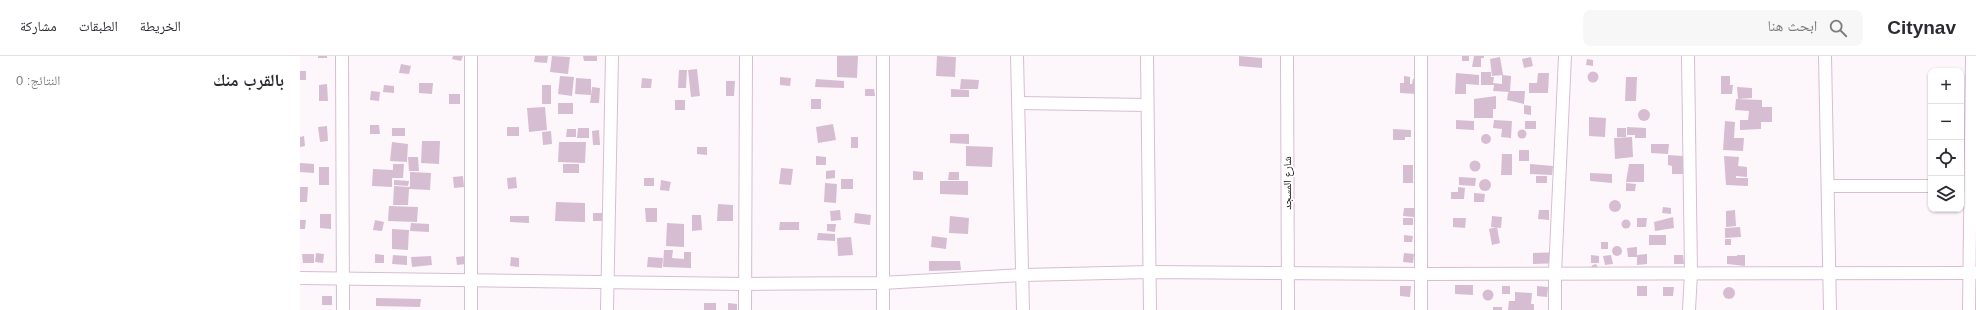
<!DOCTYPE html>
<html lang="ar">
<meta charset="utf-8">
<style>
:root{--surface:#fff;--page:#f7f7f7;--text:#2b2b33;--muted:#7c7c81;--line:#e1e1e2}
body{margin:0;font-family:Helvetica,"Noto Naskh Arabic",sans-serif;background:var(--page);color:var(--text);direction:rtl}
.controls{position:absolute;right:12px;top:12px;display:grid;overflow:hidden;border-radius:8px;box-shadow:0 1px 3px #0004}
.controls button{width:36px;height:36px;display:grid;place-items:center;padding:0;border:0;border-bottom:1px solid var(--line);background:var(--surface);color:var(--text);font:20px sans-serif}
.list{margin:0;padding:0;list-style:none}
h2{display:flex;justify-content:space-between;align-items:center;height:52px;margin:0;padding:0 16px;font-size:17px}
h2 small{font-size:13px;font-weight:400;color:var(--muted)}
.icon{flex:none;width:22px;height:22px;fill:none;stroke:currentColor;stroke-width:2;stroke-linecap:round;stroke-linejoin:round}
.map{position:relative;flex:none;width:1676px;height:254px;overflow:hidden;direction:ltr}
header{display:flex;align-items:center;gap:24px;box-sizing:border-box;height:56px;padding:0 20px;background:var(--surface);border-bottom:1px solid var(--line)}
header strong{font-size:19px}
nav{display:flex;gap:22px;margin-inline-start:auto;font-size:14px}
.search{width:280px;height:36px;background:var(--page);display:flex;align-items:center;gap:10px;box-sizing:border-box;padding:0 14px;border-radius:8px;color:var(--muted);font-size:15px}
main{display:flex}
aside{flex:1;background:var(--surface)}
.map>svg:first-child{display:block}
.building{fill:#d7bdd2}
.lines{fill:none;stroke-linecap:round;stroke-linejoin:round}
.minor-casing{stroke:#d7bdd2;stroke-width:14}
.minor{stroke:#fff;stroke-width:12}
.labels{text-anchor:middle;stroke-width:4;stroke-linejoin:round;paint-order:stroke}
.street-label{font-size:11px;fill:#170e15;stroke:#fff}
</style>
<header>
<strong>Citynav</strong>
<div class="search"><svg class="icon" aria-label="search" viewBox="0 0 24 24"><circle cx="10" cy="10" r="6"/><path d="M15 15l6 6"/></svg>ابحث هنا</div>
<nav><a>الخريطة</a><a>الطبقات</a><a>مشاركة</a></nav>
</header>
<main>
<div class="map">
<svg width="1676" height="254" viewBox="0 0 1676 254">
<rect width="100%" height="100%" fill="#fdf7fc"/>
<!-- building -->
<g class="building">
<rect x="18" y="0" width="9" height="2"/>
<path d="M153 0H163L161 5 152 3Z"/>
<path d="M235 0H248L247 7 234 6Z"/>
<path d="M252 0 270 1 268 18 250 16Z"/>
<path d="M283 0H297V5H284Z"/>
<path d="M537 0H558L557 22 537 21Z"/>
<path d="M637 0 656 1 655 21 636 20Z"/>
<path d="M939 0 962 2V12L939 10Z"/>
<rect x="1162" y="0" width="7" height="5"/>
<path d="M1174 0H1184V2H1181V11H1172Z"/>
<path d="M1200 1 1203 19 1192 20 1190 3Z"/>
<path d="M1231 1 1233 10 1224 12 1222 3Z"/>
<path d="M1287 3 1293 4V10L1286 9Z"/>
<path d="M101 8 111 10 109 18 99 17Z"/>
<path d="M397 13 400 40 391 41 388 14Z"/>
<path d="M379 14H387L386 32H378Z"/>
<rect x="0" y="15" width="6" height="9"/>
<circle cx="1293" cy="21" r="5.5"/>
<path d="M1181 16H1191V21H1194L1193 27 1202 28V19L1211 20 1210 36 1193 35 1194 29H1181Z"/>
<path d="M1156 17 1179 19V29L1166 28V38H1155Z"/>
<path d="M1238 17H1249L1248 37H1229V27H1237Z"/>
<path d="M260 20 274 21 272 40 258 38Z"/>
<path d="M1104 20 1110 21V28H1112L1113 23H1118L1117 38 1100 37V27H1104Z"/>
<rect x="1421" y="20" width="9" height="9"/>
<path d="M480 21 491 22 490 30 480 29Z"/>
<path d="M1326 21H1337L1336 45H1325Z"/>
<path d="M276 22 291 23V39L275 38Z"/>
<path d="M342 22 352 23 351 32H341Z"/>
<path d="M516 23 544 25V32L515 31Z"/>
<path d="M661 23 679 24 678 33H660Z"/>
<path d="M426 25H435L434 40H426Z"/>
<path d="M119 27H133L132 38 119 37Z"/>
<path d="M27 28 28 45H19V29Z"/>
<path d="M84 29 94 30V37L83 36Z"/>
<rect x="242" y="29" width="9" height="19"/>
<path d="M1421 29H1433L1432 38H1421Z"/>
<path d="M292 31 300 32 299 47H290Z"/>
<path d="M1437 31 1452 32V42L1438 43Z"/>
<path d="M565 33H574L575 40H565Z"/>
<path d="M651 33 669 34V41H651Z"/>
<path d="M71 35 80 36 79 45 70 44Z"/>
<path d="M1210 35H1225L1224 48 1207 44 1208 37Z"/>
<rect x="149" y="38" width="11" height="10"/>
<path d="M1196 40V53H1193V62H1174V43Z"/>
<rect x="511" y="43" width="10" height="10"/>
<path d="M1436 43 1462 44V51H1472V66H1461V73L1440 74V64H1448L1449 55 1435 54Z"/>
<rect x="375" y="44" width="10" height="10"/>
<rect x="258" y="47" width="15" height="11"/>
<path d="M1224 49 1231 50V59L1224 58Z"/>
<path d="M245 51 247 74 229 76 227 52Z"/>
<circle cx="1344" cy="59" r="6"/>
<path d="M1289 61 1306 62 1305 81 1289 80Z"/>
<path d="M1156 64 1174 65V74L1156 73Z"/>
<path d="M1194 64 1212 65 1211 82 1201 81 1202 73 1193 72Z"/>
<rect x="1225" y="65" width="11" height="8"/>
<path d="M1425 65 1435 66 1434 82H1444L1443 95 1423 94Z"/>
<path d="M533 68 536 84 518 87 516 71Z"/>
<path d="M70 69H79L80 78H70Z"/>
<path d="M27 70 28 85 20 86 18 71Z"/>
<rect x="207" y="71" width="12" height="9"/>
<path d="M1327 71 1346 72V82H1335V79H1327Z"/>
<rect x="92" y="72" width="13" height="8"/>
<path d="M278 72H289V82H277Z"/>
<rect x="1317" y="72" width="9" height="9"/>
<path d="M267 73H276V81H266Z"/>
<path d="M1093 73 1111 74V81H1105V84H1093Z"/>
<circle cx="1222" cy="78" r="4.5"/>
<path d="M299 74 300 89H293L292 75Z"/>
<path d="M251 75 252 88 243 89 242 76Z"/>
<path d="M650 78H669V88L650 87Z"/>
<circle cx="1186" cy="83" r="5"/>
<path d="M4 80 5 90 0 91V81Z"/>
<rect x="551" y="81" width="7" height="11"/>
<path d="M1332 81 1333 101 1315 103 1314 82Z"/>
<path d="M122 85H140L139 108 121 107Z"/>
<path d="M92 86 108 88 107 106 90 105Z"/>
<path d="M259 86H286L285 107 258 106Z"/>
<path d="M1351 88H1369L1368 98 1351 97Z"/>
<path d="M666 90 693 91 692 111 666 110Z"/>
<path d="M397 91H407V99L397 98Z"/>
<rect x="1219" y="94" width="10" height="11"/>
<path d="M1202 98H1212V119H1201Z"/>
<path d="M1368 99 1383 100V118H1372V110L1368 109Z"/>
<path d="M516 100 526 101V109H516Z"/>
<path d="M1424 100 1439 101 1438 110 1447 111V121L1436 120V122H1448V130L1426 129Z"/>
<path d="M108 101H118L119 115H109Z"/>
<circle cx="1175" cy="110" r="5.5"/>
<path d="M0 107 14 108V117L0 116Z"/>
<path d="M93 108H104L103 122H92V131L72 130 73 113 93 114Z"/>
<rect x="263" y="108" width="16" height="9"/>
<path d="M1230 108 1253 110 1252 119 1230 118Z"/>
<path d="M1329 108H1344V126H1326Z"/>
<rect x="1103" y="109" width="10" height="18"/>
<rect x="19" y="111" width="10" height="18"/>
<path d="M481 112 493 113 491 129 479 128Z"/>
<path d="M535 114V122L526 123V115Z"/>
<path d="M613 115 623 116V124H613Z"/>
<path d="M110 116 131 117 130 134 109 133 108 149H93L94 130 110 131Z"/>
<path d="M649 116H659V124H648Z"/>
<path d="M1290 117 1312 118V127L1290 125Z"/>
<path d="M163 120 164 131 154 132 153 121Z"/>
<rect x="1236" y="120" width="11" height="7"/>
<path d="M216 121 217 132 208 133 207 122Z"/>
<path d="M1159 121 1176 122 1175 130 1159 129Z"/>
<rect x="344" y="122" width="10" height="8"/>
<circle cx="1185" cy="129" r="6"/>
<rect x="541" y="123" width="12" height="10"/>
<path d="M94 124 109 125 108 130 94 129Z"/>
<path d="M361 124 371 126 369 135 360 134Z"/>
<path d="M640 125H668V139L640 138Z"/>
<path d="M525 127 537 128 536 147 524 146Z"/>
<path d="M1326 127 1336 128 1335 135H1326Z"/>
<path d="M0 131H8L7 146H0Z"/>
<path d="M1158 131 1165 132 1164 143H1151V136H1158Z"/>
<path d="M1174 137 1185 138 1184 146H1174Z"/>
<circle cx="1315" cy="150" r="6"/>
<path d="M256 146 285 147V166L255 165Z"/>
<path d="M418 148 433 149V165H417Z"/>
<path d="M89 150 118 151 117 166 88 165Z"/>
<path d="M1363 151 1371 152V158L1362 157Z"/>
<path d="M345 152H357V166H346Z"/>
<path d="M1104 152H1114V161L1103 160Z"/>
<path d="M540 154 541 164 531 165 530 155Z"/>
<path d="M1239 154H1249V164L1238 163Z"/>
<path d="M1435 154 1436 170 1426 171V155Z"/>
<rect x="293" y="157" width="10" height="8"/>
<path d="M555 157 571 159 570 169 554 167Z"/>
<path d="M20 158H31V173L20 172Z"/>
<path d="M392 159H401L402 174 392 175Z"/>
<path d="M210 160H229V167L210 166Z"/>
<path d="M650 160 669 162 668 178 649 177Z"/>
<path d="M1192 160 1202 161 1201 172 1191 171Z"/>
<path d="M1373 161 1374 172 1355 175 1354 166Z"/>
<rect x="1103" y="162" width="10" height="7"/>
<path d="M1153 162H1166L1165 172 1153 171Z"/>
<path d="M1337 162H1347L1346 171H1337Z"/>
<circle cx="1326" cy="168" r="4.5"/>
<path d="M0 164H6L5 173H0Z"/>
<path d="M75 164 84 166 82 175 73 174Z"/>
<path d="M480 166H499V174H479Z"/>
<path d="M111 167 129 168V176L110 175Z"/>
<path d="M367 167 384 168V191L366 190Z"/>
<path d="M527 168H536L535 176 527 175Z"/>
<path d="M1197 171 1200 187 1192 189 1189 173Z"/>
<path d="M1440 171 1441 181 1425 182V172Z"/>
<path d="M92 173 109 174 108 194 92 193Z"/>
<path d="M518 177 535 178V185L517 184Z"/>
<path d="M1104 179 1113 180 1112 186H1104Z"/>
<rect x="1349" y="179" width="17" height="10"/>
<path d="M632 180 647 182 646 193 631 191Z"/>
<path d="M551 181 553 199 538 200 537 182Z"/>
<rect x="1425" y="183" width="6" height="6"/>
<rect x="1301" y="186" width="7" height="7"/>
<circle cx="1317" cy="195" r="5"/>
<path d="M1337 191V199L1347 198V208L1337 209V201H1328L1327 192Z"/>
<path d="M364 194H373L372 202 384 203V196H391V212L363 211Z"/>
<path d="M1262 196V207L1233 208V197Z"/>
<path d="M16 197 24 198 23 207 15 206Z"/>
<path d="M1104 197 1114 198 1113 207 1103 206Z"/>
<path d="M2 198H14V207H3Z"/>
<path d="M75 198 84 199V207H75Z"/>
<path d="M93 199 107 200V209L92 208Z"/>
<path d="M1291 199 1299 200V207H1291Z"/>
<path d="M1311 199 1313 208 1305 209 1303 200Z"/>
<path d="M1374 199H1383L1384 208H1374Z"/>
<path d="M1437 199H1445V210L1427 208V200H1437Z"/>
<path d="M131 200 132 209 112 211 111 201Z"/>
<path d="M166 200V208L157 209 156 201Z"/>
<path d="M211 201 219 202V211L210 210Z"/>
<path d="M348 201 363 202 362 212 347 211Z"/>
<path d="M629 205H660L661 214 629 215Z"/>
<path d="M1296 208 1299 214 1290 212 1293 209Z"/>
<path d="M1155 229H1173V239L1155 238Z"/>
<path d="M1100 230H1111L1110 241 1100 240Z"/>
<rect x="1202" y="230" width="8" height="8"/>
<path d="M1237 230 1248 231 1247 241 1237 240Z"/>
<rect x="1337" y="230" width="10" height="10"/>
<path d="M1363 231H1374L1373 240H1363Z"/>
<circle cx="1429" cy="237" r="6"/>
<circle cx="1188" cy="239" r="5.5"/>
<path d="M1215 236 1232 237 1231 248H1234V254H1208L1209 245H1215Z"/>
<rect x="22" y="240" width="10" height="9"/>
<path d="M76 242 121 243 120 251 76 250Z"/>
<rect x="404" y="247" width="12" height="7"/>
<path d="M428 247 437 248V254H428Z"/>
<rect x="1193" y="251" width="9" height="3"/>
</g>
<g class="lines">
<!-- minor casing -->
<g class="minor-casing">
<g id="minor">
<path d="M42 0 43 254"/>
<path d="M171 0V254"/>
<path d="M717 0 723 254"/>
<path d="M847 0 850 254"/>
<path d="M987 0 988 254"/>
<path d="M1121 0V254"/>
<path d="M1388 0 1391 217 1389 254"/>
<path d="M1525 0 1530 254"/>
<path d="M719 47 847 49"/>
<path d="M1528 130H1631"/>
<path d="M0 222 444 228 582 227 723 219 850 216 1121 218 1676 217"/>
<path d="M307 254 312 0"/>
<path d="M445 254 446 0"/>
<path d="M583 254V0"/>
<path d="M1255 254V217L1265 0"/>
<path d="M1669 254 1672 0"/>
</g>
</g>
<!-- minor -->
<use href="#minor" class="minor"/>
</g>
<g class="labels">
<!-- street labels -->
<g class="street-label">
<text transform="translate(987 127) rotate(-90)" y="4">شارع المسجد</text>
</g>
</g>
</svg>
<div class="controls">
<button>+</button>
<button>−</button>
<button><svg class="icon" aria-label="locate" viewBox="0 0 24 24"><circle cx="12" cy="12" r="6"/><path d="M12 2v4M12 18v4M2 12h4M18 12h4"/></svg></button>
<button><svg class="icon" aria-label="layers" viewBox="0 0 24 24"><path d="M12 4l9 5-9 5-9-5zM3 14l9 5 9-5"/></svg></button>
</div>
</div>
<aside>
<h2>بالقرب منك<small>النتائج: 0</small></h2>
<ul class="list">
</ul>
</aside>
</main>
